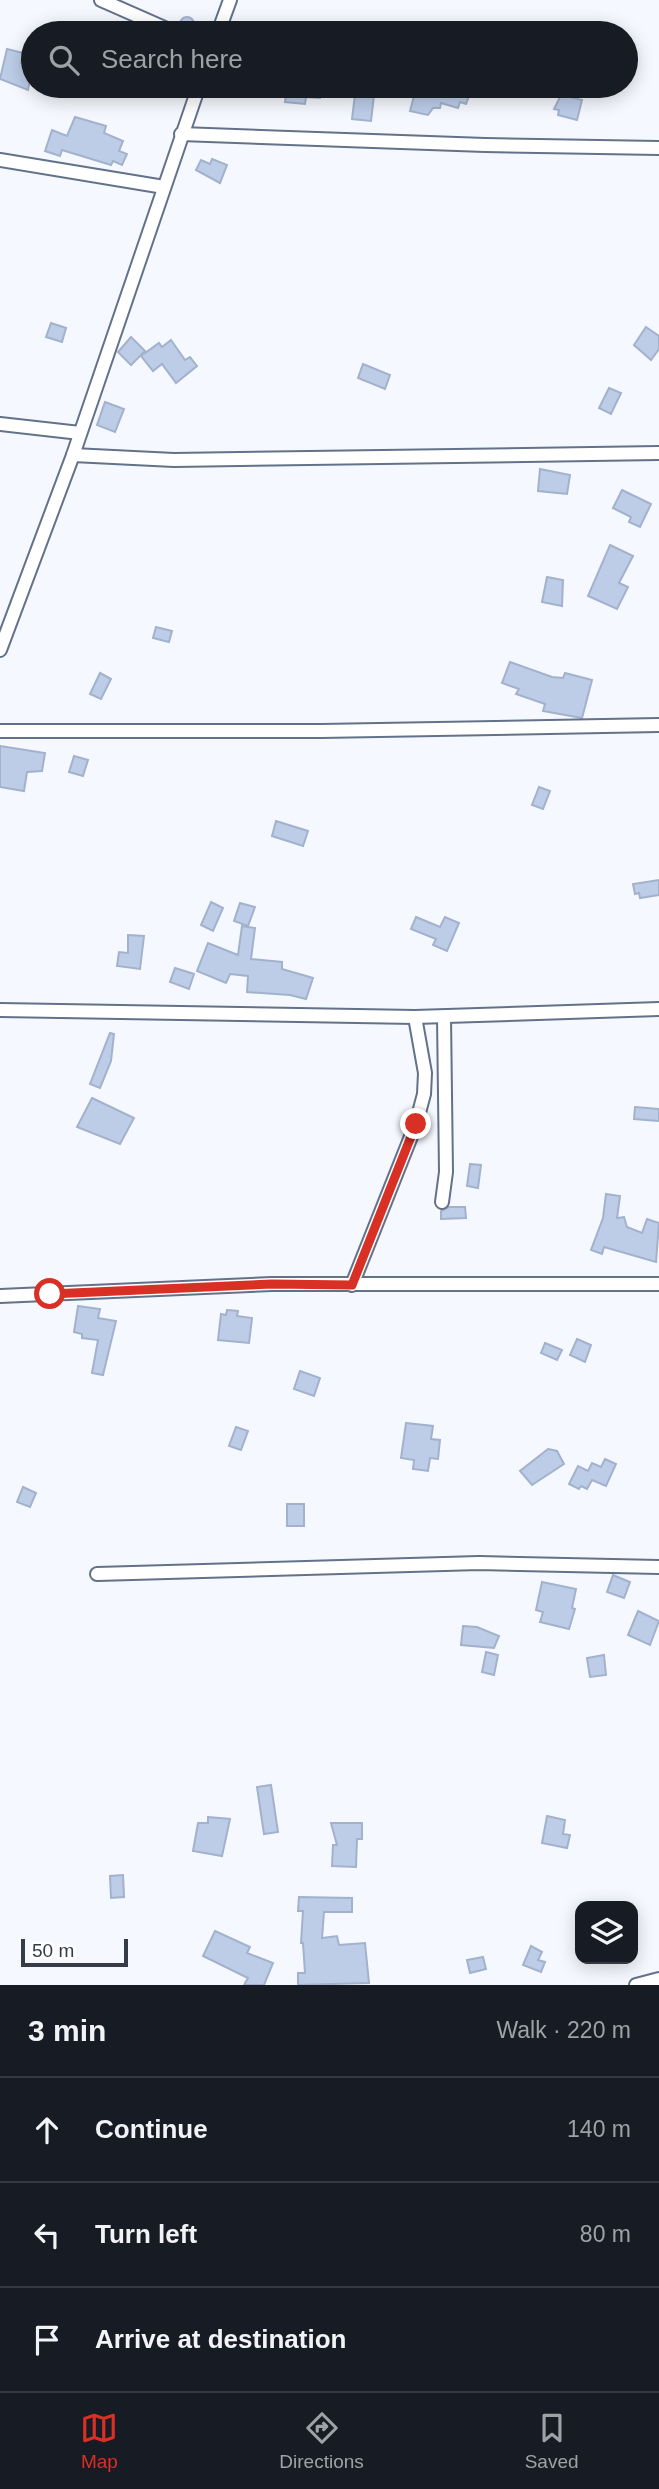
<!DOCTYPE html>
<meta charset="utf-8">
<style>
:root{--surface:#171b24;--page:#20242c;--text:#f1f3f6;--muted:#9ea1a6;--line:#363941;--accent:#d93025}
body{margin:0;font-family:Helvetica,sans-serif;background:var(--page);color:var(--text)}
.controls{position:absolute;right:21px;bottom:21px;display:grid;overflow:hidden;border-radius:14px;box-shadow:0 4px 18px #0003}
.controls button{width:63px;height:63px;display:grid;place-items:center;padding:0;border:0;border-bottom:2px solid var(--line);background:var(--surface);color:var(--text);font:35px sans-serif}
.scale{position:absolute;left:21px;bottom:18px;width:107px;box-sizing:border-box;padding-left:7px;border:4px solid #353c47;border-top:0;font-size:19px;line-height:24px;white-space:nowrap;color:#353c47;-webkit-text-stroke:5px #fff;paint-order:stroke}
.stop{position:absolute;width:21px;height:21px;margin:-16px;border:5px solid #d93025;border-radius:50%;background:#fff}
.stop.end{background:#d93025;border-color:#fff;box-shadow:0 2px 7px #0008}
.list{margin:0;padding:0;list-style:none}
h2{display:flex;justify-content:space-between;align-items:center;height:91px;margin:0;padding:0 28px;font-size:30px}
h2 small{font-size:23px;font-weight:400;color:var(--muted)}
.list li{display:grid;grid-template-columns:46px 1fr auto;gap:21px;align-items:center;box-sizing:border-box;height:105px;padding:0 28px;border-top:2px solid var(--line)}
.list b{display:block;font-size:26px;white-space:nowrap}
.list em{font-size:23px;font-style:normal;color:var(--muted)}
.icon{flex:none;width:38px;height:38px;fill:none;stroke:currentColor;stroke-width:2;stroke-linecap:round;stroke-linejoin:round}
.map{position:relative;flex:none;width:659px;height:1985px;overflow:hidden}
.search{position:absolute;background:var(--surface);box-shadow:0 4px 18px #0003;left:21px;right:21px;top:21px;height:77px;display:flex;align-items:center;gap:18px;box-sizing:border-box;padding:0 24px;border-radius:38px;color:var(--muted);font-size:26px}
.sheet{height:406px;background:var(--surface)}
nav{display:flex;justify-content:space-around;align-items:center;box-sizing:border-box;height:98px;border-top:2px solid var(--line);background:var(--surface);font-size:19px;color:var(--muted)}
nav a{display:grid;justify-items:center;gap:4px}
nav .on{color:var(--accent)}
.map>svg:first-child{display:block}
.building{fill:#bdcde8;stroke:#a2b2cc;stroke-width:2}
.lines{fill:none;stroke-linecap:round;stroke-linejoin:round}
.minor-casing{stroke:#637189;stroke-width:16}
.minor{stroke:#fff;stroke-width:12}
.route{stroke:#d93025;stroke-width:9}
</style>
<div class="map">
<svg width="659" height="1985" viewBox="0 0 659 1985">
<rect width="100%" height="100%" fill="#f5f8fe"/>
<!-- building -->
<g class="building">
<circle cx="187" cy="24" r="7"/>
<path d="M7 49 23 53 21 63 33 66 28 90 0 79Z"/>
<path d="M277 86H321L320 98 306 97 305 104 285 102 286 95 277 94Z"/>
<path d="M356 86 375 87 371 121 352 119Z"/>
<path d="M425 86 448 91 450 86 472 88 466 104 460 102 458 108 441 103 440 108H433L428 115 410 111 414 96 419 94Z"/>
<path d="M561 95 582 100 577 120 558 115 559 110 554 109Z"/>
<path d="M75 117 106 126 104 133 123 141 119 151 127 154 122 165 113 161 111 165 62 150 60 156 45 151 52 130 67 136Z"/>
<path d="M212 159 227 165 220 183 196 170 201 160 210 164Z"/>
<path d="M51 323 66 328 62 342 46 337Z"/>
<path d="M646 327 659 336V349L651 360 634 345Z"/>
<path d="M131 337 145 351 131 365 118 352Z"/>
<path d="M171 340 185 360 190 357 197 366 176 383 162 364 153 371 141 356 159 343 162 347Z"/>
<path d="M363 364 390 375 385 389 358 378Z"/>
<path d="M609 388 621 393 611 414 599 408Z"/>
<path d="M105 402 124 409 115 432 97 425Z"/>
<path d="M540 469 570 475 567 494 538 491Z"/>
<path d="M622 490 651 504 640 527 629 522 631 517 613 508Z"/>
<path d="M610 545 633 556 619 583 628 587 617 609 588 596Z"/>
<path d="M547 577 563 580 562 606 542 602Z"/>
<path d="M156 627 172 631 169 642 153 638Z"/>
<path d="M510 662 552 677 563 678 565 673 592 680 582 718 543 711 545 704 516 694 519 689 502 683Z"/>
<path d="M100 673 111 679 101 699 90 694Z"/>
<path d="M0 746 45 753 42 771 27 772 24 791 0 787Z"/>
<path d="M74 756 88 760 83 776 69 772Z"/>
<path d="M539 787 550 791 543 809 532 805Z"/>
<path d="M276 821 308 831 303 846 272 836Z"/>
<path d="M659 880V895L640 898 639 893 635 894 633 884Z"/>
<path d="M211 902 223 908 213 931 201 925Z"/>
<path d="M240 903 255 907 248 926 234 921Z"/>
<path d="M416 917 440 927 445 917 459 923 447 951 433 945 436 939 411 929Z"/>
<path d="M242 926 255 928 251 959 282 962V969L313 978 306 999 290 995 247 992 248 976 230 974 226 983 197 971 208 943 238 955Z"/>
<path d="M128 935 144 936 140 969 117 966 119 952 128 953Z"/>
<path d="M175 968 194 974 189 989 170 982Z"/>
<path d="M110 1033 114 1034 111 1061 100 1088 90 1084Z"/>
<path d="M92 1098 134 1118 120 1144 77 1127Z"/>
<path d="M635 1107 659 1109V1121L634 1119Z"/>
<path d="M470 1164 481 1165 478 1188 467 1186Z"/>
<path d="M606 1194 620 1196 617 1218 624 1217 627 1227 642 1233 647 1219 659 1223 656 1262 604 1247 602 1254 591 1250 603 1218Z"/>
<path d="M449 1207H465L466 1218 441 1219V1211Z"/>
<path d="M78 1306 100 1309 98 1318 116 1321 103 1375 92 1373 98 1340 82 1338V1334L74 1332Z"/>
<path d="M227 1310 238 1311 237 1316 252 1318 249 1343 218 1340 221 1314 226 1315Z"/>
<path d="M577 1339 591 1345 585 1362 570 1355Z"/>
<path d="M545 1343 562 1350 557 1360 541 1353Z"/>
<path d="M300 1371 320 1378 314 1396 294 1389Z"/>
<path d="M406 1423 433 1426 431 1439 440 1440 438 1459 430 1458 428 1471 413 1469 414 1460 401 1458Z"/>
<path d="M236 1427 248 1431 241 1450 229 1446Z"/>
<path d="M548 1449 557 1451 564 1464 532 1485 520 1471Z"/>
<path d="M605 1459 616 1464 606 1486 592 1480 587 1489 581 1486 579 1489 569 1484 578 1466 588 1471 592 1463 601 1467Z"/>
<path d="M23 1487 36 1493 30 1507 17 1502Z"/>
<rect x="287" y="1504" width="17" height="22"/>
<path d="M613 1575 630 1582 624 1598 607 1592Z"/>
<path d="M542 1582 576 1589 572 1608 575 1609 569 1629 540 1622 543 1612 536 1610Z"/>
<path d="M638 1611 659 1621 650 1645 628 1635Z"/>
<path d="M463 1626 477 1627 499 1636 494 1648 461 1645Z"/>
<path d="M486 1652 498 1655 494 1675 482 1672Z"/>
<path d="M604 1655 606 1675 590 1677 587 1658Z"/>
<path d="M271 1785 278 1832 264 1834 257 1787Z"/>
<path d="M547 1816 565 1820 563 1834 570 1835 567 1848 542 1843Z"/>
<path d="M208 1817 230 1819 222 1856 193 1851 198 1823H208Z"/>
<path d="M331 1823H362V1839H357L356 1867 332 1866 333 1845H337Z"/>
<path d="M123 1875 124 1897 111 1898 110 1876Z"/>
<path d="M299 1897 352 1898V1912H324L322 1938 337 1936 339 1945 365 1943 369 1983 298 1985V1973H305L303 1943H301L303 1911H298Z"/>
<path d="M215 1931 250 1947 247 1953 273 1963 264 1985H244L248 1978 203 1956Z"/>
<path d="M531 1946 542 1952 538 1960 545 1962 541 1972 523 1965Z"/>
<path d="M483 1957 486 1969 470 1973 467 1960Z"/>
</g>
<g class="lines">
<!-- minor casing -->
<g class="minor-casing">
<g id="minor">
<path d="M101 0 176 33"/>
<path d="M218 33 230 0"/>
<path d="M181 134 485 145 659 148"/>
<path d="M0 160 164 187"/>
<path d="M0 424 80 433"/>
<path d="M73 455 174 460 659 453"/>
<path d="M0 650 73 455 199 86"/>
<path d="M0 731H321L659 725"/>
<path d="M0 1010 415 1017 659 1009"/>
<path d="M442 1202 446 1172 444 1017"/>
<path d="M352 1285 416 1124 424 1094 425 1073 415 1017"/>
<path d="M0 1296 272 1284H659"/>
<path d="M97 1574 479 1563 659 1567"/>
<path d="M636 1985 659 1979"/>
</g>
</g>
<!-- minor -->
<use href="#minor" class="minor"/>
</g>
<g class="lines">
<!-- route -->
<path class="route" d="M50 1294 272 1284 352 1285 416 1124"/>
</g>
</svg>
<div class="controls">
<button><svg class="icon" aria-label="layers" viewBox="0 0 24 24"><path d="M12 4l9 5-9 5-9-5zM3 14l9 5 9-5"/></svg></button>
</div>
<div class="scale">50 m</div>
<div class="stop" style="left:50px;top:1294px"></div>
<div class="stop end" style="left:416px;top:1124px"></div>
<div class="search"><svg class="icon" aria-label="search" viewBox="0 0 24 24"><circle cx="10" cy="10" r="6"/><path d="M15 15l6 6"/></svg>Search here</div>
</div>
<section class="sheet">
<h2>3 min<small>Walk · 220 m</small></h2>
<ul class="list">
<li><svg class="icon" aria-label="ahead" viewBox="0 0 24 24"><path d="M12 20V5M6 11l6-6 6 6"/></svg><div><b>Continue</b></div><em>140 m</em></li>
<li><svg class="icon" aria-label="left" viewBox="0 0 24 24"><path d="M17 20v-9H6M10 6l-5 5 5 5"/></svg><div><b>Turn left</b></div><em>80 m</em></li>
<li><svg class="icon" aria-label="arrive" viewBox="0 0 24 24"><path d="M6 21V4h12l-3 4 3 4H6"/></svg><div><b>Arrive at destination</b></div></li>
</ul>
</section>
<nav>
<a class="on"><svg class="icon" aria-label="map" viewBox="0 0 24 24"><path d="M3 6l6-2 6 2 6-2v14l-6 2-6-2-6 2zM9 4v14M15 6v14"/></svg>Map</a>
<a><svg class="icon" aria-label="directions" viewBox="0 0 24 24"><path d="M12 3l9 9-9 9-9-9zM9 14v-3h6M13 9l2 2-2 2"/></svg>Directions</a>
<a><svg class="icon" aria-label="saved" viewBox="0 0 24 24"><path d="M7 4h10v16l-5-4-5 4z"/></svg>Saved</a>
</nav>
